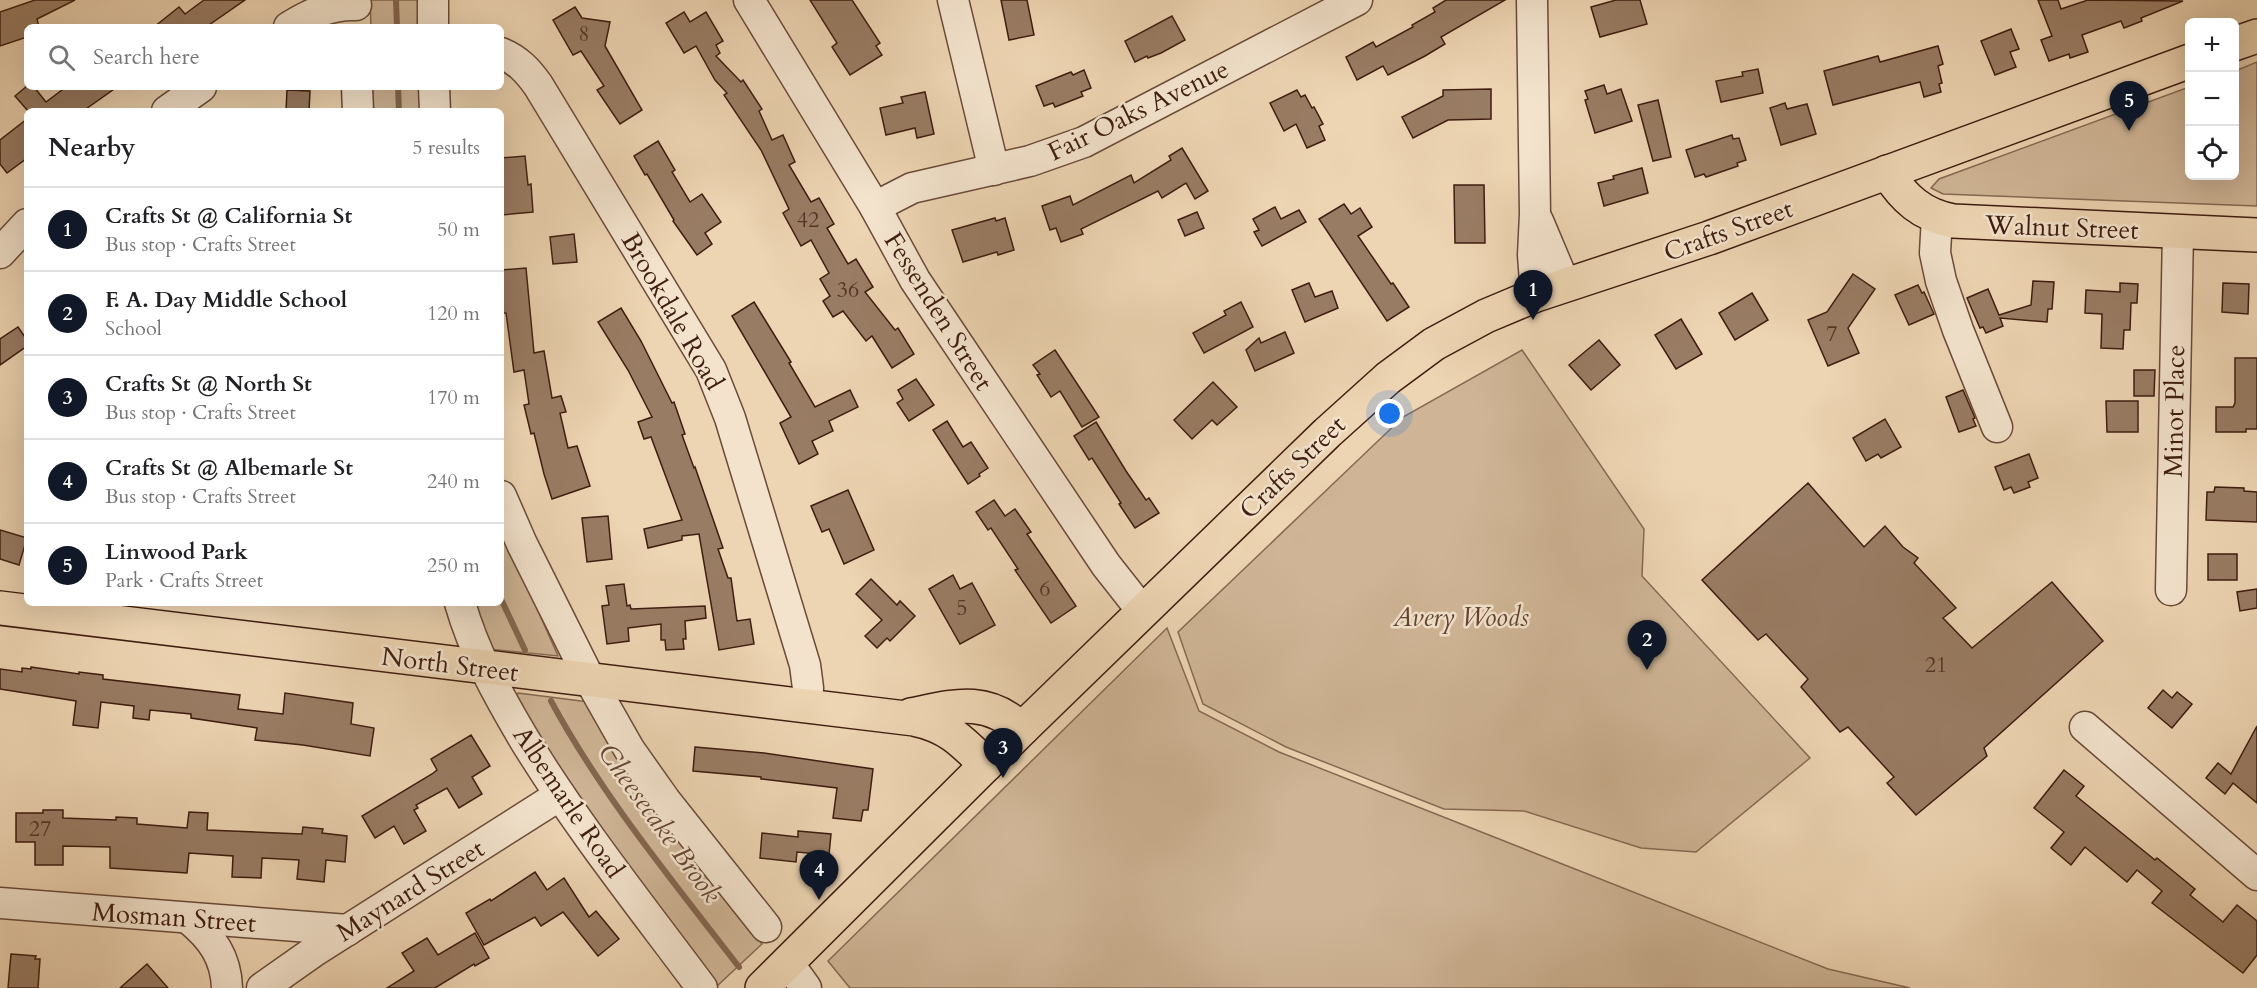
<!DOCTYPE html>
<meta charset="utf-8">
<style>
:root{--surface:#fff;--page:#f2f2f2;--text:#202124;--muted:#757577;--line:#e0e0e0;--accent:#111827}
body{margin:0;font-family:Cardo,serif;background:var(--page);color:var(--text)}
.controls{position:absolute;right:18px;top:18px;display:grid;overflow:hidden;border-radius:9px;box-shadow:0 6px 24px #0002}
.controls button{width:54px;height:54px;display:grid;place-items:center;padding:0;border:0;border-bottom:2px solid var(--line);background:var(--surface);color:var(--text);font:30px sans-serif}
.you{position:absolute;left:1390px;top:414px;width:21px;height:21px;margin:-15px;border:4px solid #fff;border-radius:50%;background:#1a73e8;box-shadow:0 0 0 9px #1a73e833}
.badge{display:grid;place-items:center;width:39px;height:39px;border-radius:50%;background:var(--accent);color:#fff;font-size:20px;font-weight:700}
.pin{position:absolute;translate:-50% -50px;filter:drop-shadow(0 2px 3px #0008)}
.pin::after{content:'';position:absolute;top:32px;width:21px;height:18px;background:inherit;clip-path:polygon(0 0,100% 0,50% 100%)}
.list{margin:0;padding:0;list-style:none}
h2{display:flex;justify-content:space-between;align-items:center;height:78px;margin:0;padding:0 24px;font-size:26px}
h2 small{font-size:20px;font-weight:400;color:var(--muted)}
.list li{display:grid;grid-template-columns:39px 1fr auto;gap:18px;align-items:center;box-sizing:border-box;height:84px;padding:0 24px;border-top:2px solid var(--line)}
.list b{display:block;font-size:22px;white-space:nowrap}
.list p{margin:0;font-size:20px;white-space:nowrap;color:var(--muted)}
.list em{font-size:20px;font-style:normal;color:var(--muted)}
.icon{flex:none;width:33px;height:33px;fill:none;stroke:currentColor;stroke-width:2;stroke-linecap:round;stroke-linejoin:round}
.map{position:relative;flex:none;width:2257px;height:988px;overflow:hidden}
.search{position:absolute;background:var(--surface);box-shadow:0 6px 24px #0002;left:24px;top:24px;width:480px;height:66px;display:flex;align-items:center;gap:15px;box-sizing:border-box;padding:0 21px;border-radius:9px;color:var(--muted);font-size:22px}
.panel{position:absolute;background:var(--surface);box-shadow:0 6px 24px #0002;left:24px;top:108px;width:480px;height:498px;border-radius:9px}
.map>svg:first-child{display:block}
.green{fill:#cfb596;stroke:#876953;stroke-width:1.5}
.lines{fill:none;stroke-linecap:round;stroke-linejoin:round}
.stream{stroke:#846650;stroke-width:6}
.building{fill:#997c64;stroke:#3f1d10;stroke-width:1.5}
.minor-casing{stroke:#6a4b38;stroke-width:33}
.major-casing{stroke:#3f1d10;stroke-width:36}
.minor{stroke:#f3e3cd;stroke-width:30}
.major{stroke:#edd4b2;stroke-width:33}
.labels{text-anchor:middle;stroke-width:5;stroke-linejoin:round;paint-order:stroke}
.number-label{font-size:22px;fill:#563525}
.street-label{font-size:26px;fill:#3f1d10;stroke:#f3e3cd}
.park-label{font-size:26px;font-style:italic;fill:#634332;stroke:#f3e3cd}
.water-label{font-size:27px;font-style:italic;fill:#674735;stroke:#f3e3cd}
</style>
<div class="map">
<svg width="2257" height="988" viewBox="0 0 2257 988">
<rect width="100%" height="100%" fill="#edd4b2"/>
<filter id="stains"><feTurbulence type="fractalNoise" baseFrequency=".00333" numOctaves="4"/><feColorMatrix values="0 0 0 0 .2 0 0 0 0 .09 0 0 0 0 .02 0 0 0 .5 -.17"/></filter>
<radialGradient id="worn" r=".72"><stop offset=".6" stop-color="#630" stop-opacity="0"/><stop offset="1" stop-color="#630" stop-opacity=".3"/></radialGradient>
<!-- green -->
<g class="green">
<path d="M370 0H421V27H371Z"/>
<path d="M2257 62V206L1943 194 1931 188 1939 179 2189 87 2190 176H2234L2235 71Z"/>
<path d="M372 87H423V111H373Z"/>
<path d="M1522 350 1644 529 1642 576 1810 758 1696 852 1641 848 1524 811 1444 809 1286 747 1203 704 1178 632 1403 417Z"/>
<path d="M501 527 558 656 488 649 472 603H501Z"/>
<path d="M1167 628 1199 711 1279 752 1828 969 1910 988H850L828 961Z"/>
<path d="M518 693 589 702 639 780 762 944 716 987 560 774 515 702Z"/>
</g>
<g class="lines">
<!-- stream -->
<g class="stream">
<path d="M396 0 397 27"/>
<path d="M398 87 399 111"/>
<path d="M501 599 525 650"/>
<path d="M551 701C603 797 672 880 739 967"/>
</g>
</g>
<!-- building -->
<g class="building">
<path d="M35 0H75L37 19 39 27H27V37L0 46V12Z"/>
<path d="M204 0H245L206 27H154L179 7 185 14Z"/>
<path d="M810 0H852L880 43 876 46 882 55 850 75 832 47 837 43Z"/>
<path d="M1001 0H1027L1034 35 1009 40Z"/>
<path d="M1446 0H1505L1441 37 1445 44 1425 56 1388 75 1383 66 1357 80 1346 57 1373 42 1376 47 1413 27 1412 25 1435 12 1433 8Z"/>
<path d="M1616 0H1640L1647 24 1600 37 1591 7Z"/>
<path d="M2038 0H2058L2061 9 2088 0 2183 1 2141 18 2142 21 2124 28 2121 21 2082 35 2088 52 2070 58 2069 54 2049 61 2041 40 2052 36Z"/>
<path d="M575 7 582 18 610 22 605 46 642 110 620 124 597 90 604 86 581 51 573 55 553 20Z"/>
<path d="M684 12 690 22 706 12 723 41 716 45 720 53 716 56 741 82 743 80 762 109 759 111 772 140 783 135 795 162 789 165 811 202 819 198 834 224 827 228 848 264 856 259 873 287 865 292 895 330 898 328 914 354 892 368 872 336 866 341 843 311 833 317 823 301 830 296 820 279 829 273 811 240 801 246 783 213 789 209 761 150 724 95 727 93 715 80 696 46 684 53 666 23Z"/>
<path d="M1172 16 1185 40 1161 53 1148 58 1147 56 1135 62 1125 41Z"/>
<path d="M2011 29 2019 49 2010 52 2016 67 1995 75 1981 41Z"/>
<path d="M1938 46 1943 64 1938 66 1942 83 1939 84 1941 92 1924 97 1920 82 1833 105 1824 71 1878 56 1880 62Z"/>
<path d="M1758 69 1763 93 1721 102 1716 81 1743 76 1742 72Z"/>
<path d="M1084 70 1091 88 1081 92 1083 96 1055 107 1053 103 1044 106 1036 86 1071 72 1073 75Z"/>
<path d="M1604 85 1607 94 1621 89 1632 121 1595 133 1585 100 1588 99 1585 91Z"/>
<path d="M27 86 34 87 46 102 66 87H117L83 111H28L15 96Z"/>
<path d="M1491 89V119L1448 120 1413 138 1402 117 1443 96V90Z"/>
<path d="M287 90 310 91 309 111H286Z"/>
<path d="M1297 90 1301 97 1305 95 1312 108 1314 107 1323 124 1319 126 1325 140 1307 148 1296 124 1284 131 1270 103Z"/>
<path d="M925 92 934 134 917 138 915 128 886 135 880 108 903 103 901 97Z"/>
<path d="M1658 100 1671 157 1653 161 1638 105Z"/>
<path d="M1785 103 1787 109 1807 104 1816 134 1781 145 1770 108Z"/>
<path d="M27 119V158L7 173 0 164V140Z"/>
<path d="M1732 135 1733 139 1739 138 1746 160 1737 163 1738 166 1706 177 1704 174 1695 177 1686 150Z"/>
<path d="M658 141 675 170 672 172 690 202 702 194 721 222 705 233 712 244 697 255 673 221 674 220 647 174 645 175 634 156Z"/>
<path d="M1182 148 1208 191 1195 199 1186 183 1162 198 1158 191 1081 229 1083 234 1061 242 1056 228 1050 230 1042 206 1070 196 1073 205 1131 175 1134 183 1171 160 1169 156Z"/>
<path d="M525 156 528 185 531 184 533 212 501 215V158Z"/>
<path d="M1642 168 1648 193 1604 206 1598 183 1614 179 1613 176Z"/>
<path d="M1454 185H1484L1485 243H1455Z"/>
<path d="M1344 204 1351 214 1360 208 1372 227 1358 236 1391 284 1393 283 1409 307 1387 321 1319 219Z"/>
<path d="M1275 207 1281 219 1299 210 1306 222 1262 246 1254 232 1259 230 1253 219Z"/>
<path d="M1197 212 1204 228 1185 236 1178 220Z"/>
<path d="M995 218 996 221 1005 218 1014 250 998 255 997 252 963 262 952 230Z"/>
<path d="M574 234 577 262 553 264 550 237Z"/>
<path d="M526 268 534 353 544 351 552 398 561 396 566 412 560 413 568 448 577 446 590 486 552 499 544 474 534 433 531 434 524 405 529 404 524 370 514 372 506 313H501V270Z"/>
<path d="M1853 274 1875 289 1848 328 1859 353 1828 366 1808 320 1827 312Z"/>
<path d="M2033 281 2054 282 2052 309H2048L2047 322 2000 318 2003 326 1986 333 1983 327 1980 328 1967 298 1988 289 1999 315 2031 305Z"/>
<path d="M1309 283 1315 297 1332 291 1338 308 1305 322 1292 290Z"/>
<path d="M2120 283 2138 284 2137 303H2131L2130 330H2124L2123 349 2101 348 2102 314 2085 313 2086 290 2120 292Z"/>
<path d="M2223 283 2249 284 2248 314 2222 312Z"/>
<path d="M1918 285 1922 293 1924 292 1934 314 1909 325 1895 295Z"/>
<path d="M1752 293 1768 320 1735 340 1719 313Z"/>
<path d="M754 302 791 362 789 363 815 407 850 390 858 407 829 421 833 431 812 441 818 454 799 464 780 423 791 417 732 316Z"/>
<path d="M1241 302 1253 327 1204 353 1193 333 1226 315 1224 311Z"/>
<path d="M621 308 641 341 672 403 674 402 685 434 682 435 694 468 695 467 723 548 718 549 728 578H731L737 621 750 619 754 644 719 650 699 534 682 536V540L648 548 644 529 682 520 651 437 644 439 638 422 652 417 628 370 598 322Z"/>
<path d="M1681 319 1702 354 1676 369 1655 335Z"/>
<path d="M18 327 27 340V346L0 365V339Z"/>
<path d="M1285 332 1294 353 1255 371 1246 350 1259 338 1261 343Z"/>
<path d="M1599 340 1620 365 1591 390 1569 365Z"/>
<path d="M1055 350 1099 417 1082 427 1060 391 1051 397 1037 375 1040 374 1033 365Z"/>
<path d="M2235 358H2257V429H2246V432H2216V407H2233L2235 403Z"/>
<path d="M2134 370H2155L2154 396H2134Z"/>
<path d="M916 379 934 405 909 421 897 403 903 399 898 390Z"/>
<path d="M1213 382 1237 407 1217 425 1212 420 1192 439 1174 420Z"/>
<path d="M1963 390 1975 418 1973 419 1976 426 1959 432 1946 397Z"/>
<path d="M2106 401H2138V432H2107Z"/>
<path d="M1885 419 1901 447 1881 458 1878 454 1866 461 1853 438Z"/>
<path d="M947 421 963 447 971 442 988 468 979 474 980 476 968 484 933 430Z"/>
<path d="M1096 422 1126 471 1146 500 1149 498 1159 513 1135 528 1119 504 1121 503 1092 458 1089 460 1074 436Z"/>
<path d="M2029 454 2038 478 2028 482 2030 487 2014 493 2011 487 2004 490 1995 467Z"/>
<path d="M1808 483 1864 547 1885 526 1903 547 1918 558 1914 563 1956 608 1943 618 1972 648 2052 582 2103 641 1984 748 1987 756 1916 815 1887 783 1894 777 1848 727 1840 732 1801 687 1808 679 1766 634 1758 640 1702 580Z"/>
<path d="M2215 487 2244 488V491L2257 492V522L2206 520 2207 492H2214Z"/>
<path d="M848 490 874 550 844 564 829 529 822 532 811 506Z"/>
<path d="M994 500 1005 516 1015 509 1031 532 1027 534 1076 606 1051 623 1015 570 1018 569 991 528 988 530 976 512Z"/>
<path d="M608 516 612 559 587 562 582 518Z"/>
<path d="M0 530 27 538 19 565 0 559Z"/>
<rect x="2208" y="554" width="29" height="26"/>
<path d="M953 575 960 589 972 583 995 625 960 644 929 589Z"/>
<path d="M871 579 897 605 900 601 915 616 890 641 887 638 877 648 865 636 882 620 856 594Z"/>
<path d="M624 584 627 606 630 605 631 609 705 606 706 618 685 621 686 639H683L684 649 666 650 665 640H661V624L628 628 629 641 607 644 602 606 609 605 606 586Z"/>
<path d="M2257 589V608L2240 611 2237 592Z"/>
<path d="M31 667 79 674V672L103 675V679L240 695 238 709 283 714 285 693 353 703 351 724 374 728 370 756 303 745 255 740 257 728 191 718V714L150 710 149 720 133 718 134 706 101 702 98 728 73 725 76 701 0 689V669L22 672V668L31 669Z"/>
<path d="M2163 690 2172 698 2177 692 2192 704 2172 728 2148 708Z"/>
<path d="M2257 726V803L2233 783 2225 794 2206 778 2218 763 2231 774Z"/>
<path d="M471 735 490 766 472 777 482 794 459 808 447 788 416 805 418 808 414 810 426 831 404 844 394 826 375 838 362 816 432 774 437 770 431 759Z"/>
<path d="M695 747 764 753 873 769 868 810H863L861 821 833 818 837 788 761 779V777L693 771Z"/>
<path d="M2064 770 2084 786 2076 796 2155 860 2157 858 2195 889 2190 895 2223 922 2237 905 2257 921V955L2243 973 2152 903 2162 891 2137 870 2127 882 2085 847 2071 865 2051 848 2064 832 2034 808Z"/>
<path d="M43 810H63V818L116 820V817L137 818V824L187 828 189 812 208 813 207 830 302 834 303 827 323 829 322 833 347 836 345 862 326 860 324 882 297 879 299 860 262 858 261 878 232 877 233 856 189 853 187 873 110 868V847L63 846V865H35V842H16V813H43Z"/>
<path d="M798 831 831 834 829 855 797 852 796 862 760 858 762 833 798 837Z"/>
<path d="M535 872 547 890 564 878 589 917 596 911 619 939 598 956 563 912 541 926 535 917 484 945 466 913 490 899 491 901Z"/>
<path d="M475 933 489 958 475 966 474 964 435 988H387L414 971 402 953 427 938 438 955Z"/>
<path d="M11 954 36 956 35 959H40L38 988H8Z"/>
<path d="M147 964 168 988H120Z"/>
</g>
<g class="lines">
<!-- minor casing -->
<g class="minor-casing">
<g id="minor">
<path d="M433 0V27"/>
<path d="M749 0 875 207 915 280 1106 565 1143 612"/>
<path d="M953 0 994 170"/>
<path d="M1532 0 1535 214 1533 255 1536 295"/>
<path d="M289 27C310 14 331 4 356 5"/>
<path d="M501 53C518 60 528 71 538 85L711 370 730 418 805 665 808 688 807 706"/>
<path d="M357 87 358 111"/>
<path d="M434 87 435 111"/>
<path d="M167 111 201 87"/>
<path d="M875 207 912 188 1030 161 1084 142 1357 0"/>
<path d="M1937 217 1935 253 1941 281 1958 330 1997 427"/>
<path d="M1538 221 1565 285"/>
<path d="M0 253 27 224"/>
<path d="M501 496 522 544 591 682 629 749 665 800 766 927"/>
<path d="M2171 590 2178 232"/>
<path d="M460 603C474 652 498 695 524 739 577 826 641 906 702 988"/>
<path d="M2085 727 2257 875"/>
<path d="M0 903 348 930"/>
<path d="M189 919C212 938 226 957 227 988"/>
<path d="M788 963 806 988"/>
<path d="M262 988 316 950 560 795"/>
</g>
</g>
<!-- major casing -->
<g class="major-casing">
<g id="major">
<path d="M2234 44 2257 36"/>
<path d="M1887 172C1904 199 1922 215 1953 221L2257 235"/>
<path d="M0 608 914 719C948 726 962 741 986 765"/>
<path d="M911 715C955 706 985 696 1022 729"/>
<path d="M762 988 1022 729 1327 433 1388 378 1434 344 1486 316 1536 295 1709 238 2190 61"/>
</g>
</g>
<!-- minor -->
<use href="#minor" class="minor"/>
<!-- major -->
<use href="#major" class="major"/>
</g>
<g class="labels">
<!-- number labels -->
<g class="number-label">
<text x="584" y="41">8</text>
<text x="808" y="227">42</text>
<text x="848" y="297">36</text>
<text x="1832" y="341">7</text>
<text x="1045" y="596">6</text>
<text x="962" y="615">5</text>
<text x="1936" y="672">21</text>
<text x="40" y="836">27</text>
</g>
<!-- street labels -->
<g class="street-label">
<text transform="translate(1138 110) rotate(-26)" y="9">Fair Oaks Avenue</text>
<text transform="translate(2062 227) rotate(2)" y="9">Walnut Street</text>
<text transform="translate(1728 230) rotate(-20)" y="9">Crafts Street</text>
<text transform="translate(673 311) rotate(60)" y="9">Brookdale Road</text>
<text transform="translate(939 311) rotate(58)" y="9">Fessenden Street</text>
<text transform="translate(2174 411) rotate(-89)" y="9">Minot Place</text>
<text transform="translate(1292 467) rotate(-44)" y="9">Crafts Street</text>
<text transform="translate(450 664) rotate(7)" y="9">North Street</text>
<text transform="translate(569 802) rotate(56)" y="9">Albemarle Road</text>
<text transform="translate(410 890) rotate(-32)" y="9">Maynard Street</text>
<text transform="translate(174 917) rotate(4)" y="9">Mosman Street</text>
</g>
<!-- park labels -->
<g class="park-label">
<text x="1461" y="626">Avery Woods</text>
</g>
<!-- water labels -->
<g class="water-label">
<text transform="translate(660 823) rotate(54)" y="9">Cheesecake Brook</text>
</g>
</g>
<rect width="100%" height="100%" filter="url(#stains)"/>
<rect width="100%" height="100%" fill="url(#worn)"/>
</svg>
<div class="controls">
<button>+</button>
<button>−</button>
<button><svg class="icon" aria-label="locate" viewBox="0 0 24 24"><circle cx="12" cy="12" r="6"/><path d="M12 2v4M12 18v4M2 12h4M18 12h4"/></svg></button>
</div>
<div class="you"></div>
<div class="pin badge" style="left:1533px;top:320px">1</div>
<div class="pin badge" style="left:1647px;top:670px">2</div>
<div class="pin badge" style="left:1003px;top:778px">3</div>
<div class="pin badge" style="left:819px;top:900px">4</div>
<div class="pin badge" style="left:2129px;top:131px">5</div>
<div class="search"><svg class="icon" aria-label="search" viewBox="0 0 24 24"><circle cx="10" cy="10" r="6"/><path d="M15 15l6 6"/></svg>Search here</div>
<section class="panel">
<h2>Nearby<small>5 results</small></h2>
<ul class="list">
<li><span class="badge">1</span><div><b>Crafts St @ California St</b><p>Bus stop · Crafts Street</p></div><em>50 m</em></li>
<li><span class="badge">2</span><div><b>F. A. Day Middle School</b><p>School</p></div><em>120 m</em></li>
<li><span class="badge">3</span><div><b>Crafts St @ North St</b><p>Bus stop · Crafts Street</p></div><em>170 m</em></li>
<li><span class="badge">4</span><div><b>Crafts St @ Albemarle St</b><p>Bus stop · Crafts Street</p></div><em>240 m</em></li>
<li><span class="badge">5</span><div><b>Linwood Park</b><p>Park · Crafts Street</p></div><em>250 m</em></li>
</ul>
</section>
</div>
